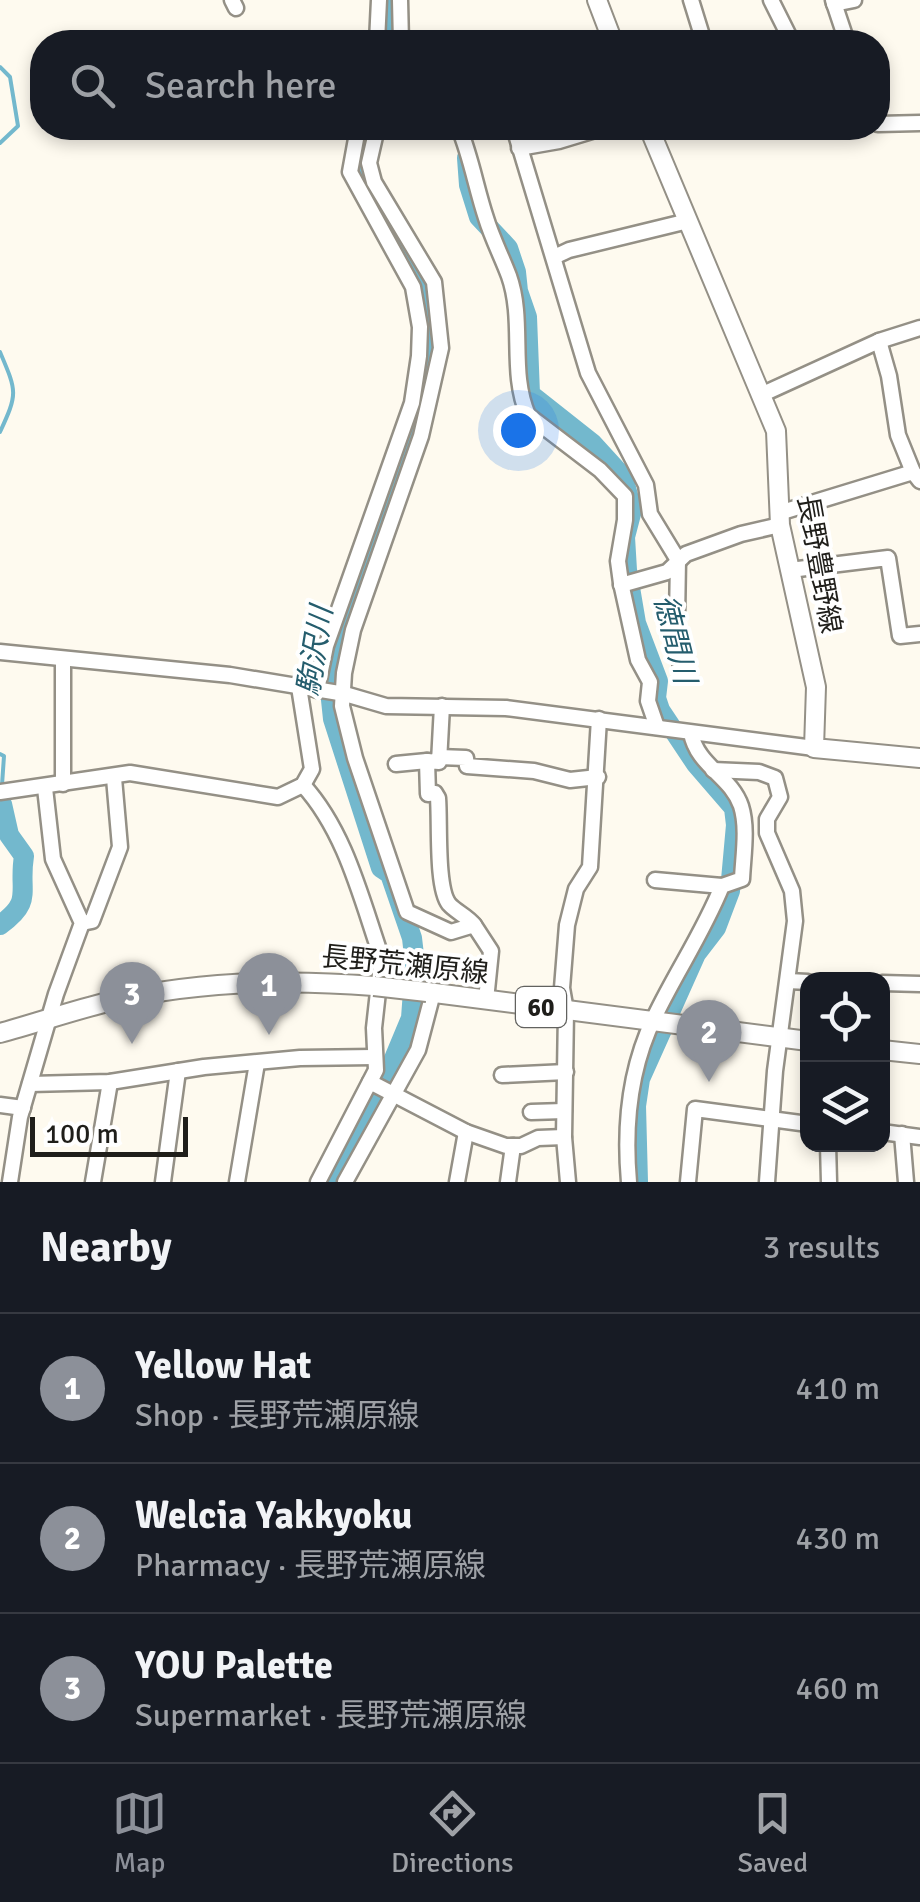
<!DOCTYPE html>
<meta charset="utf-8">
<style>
:root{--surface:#171b24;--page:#242831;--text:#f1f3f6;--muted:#9ea1a6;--line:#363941;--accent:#8c9099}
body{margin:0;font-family:Signika,"Noto Sans JP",sans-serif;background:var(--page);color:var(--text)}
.controls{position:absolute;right:30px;bottom:30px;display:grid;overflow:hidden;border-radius:20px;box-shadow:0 5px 15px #0003}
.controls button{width:90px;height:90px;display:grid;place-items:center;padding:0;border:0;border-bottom:2px solid var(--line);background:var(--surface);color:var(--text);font:50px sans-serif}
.scale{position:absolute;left:30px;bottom:25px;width:158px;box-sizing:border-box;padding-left:10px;border:5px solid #1f1e1a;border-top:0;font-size:28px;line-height:35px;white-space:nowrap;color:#1f1e1a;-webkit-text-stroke:8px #fff;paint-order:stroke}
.you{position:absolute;left:518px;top:430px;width:35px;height:35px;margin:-25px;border:8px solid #fff;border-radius:50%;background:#1a73e8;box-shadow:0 0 0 15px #1a73e833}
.badge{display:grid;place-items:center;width:65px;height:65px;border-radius:50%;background:var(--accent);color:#fff;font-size:32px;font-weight:700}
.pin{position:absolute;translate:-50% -82px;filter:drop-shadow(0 2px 5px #0008)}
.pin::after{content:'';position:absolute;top:52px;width:35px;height:30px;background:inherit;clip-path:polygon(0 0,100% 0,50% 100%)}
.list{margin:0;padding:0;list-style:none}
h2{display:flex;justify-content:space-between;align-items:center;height:130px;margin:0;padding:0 40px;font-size:42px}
h2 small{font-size:32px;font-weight:400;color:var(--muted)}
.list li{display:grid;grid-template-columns:65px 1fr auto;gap:30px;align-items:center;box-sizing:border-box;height:150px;padding:0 40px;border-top:2px solid var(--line)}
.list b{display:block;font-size:38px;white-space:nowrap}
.list p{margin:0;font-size:32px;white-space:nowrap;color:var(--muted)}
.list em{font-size:32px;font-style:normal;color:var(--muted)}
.icon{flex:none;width:55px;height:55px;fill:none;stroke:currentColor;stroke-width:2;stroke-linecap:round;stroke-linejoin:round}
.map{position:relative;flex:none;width:920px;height:1182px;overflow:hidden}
.search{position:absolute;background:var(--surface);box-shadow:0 5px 15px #0003;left:30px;right:30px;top:30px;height:110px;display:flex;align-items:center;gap:25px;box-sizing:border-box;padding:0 35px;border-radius:40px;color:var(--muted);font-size:38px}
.sheet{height:580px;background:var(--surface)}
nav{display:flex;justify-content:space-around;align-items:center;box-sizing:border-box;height:140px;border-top:2px solid var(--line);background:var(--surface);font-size:28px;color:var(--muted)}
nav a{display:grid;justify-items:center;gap:5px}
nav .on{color:var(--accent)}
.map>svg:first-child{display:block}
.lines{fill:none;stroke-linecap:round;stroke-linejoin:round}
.stream{stroke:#73b8cd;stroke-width:4}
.river{stroke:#73b8cd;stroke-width:20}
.minor-casing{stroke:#949086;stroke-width:19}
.major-casing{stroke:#949086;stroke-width:22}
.minor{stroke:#fff;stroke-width:14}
.major{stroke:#fff;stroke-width:18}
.major-bridge-casing{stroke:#949086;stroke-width:22;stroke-linecap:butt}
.major-bridge{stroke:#fff;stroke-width:18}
.labels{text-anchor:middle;stroke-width:8;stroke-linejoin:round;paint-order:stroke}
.shield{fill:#fff;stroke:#62625f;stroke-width:2.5}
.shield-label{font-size:25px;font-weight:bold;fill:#1f1e1a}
.street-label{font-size:28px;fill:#1f1e1a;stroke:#fff}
.water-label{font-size:30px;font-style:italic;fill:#255d6d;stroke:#fff}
</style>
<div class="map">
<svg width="920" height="1182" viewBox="0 0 920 1182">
<rect width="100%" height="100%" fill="#fefaef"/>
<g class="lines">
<!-- stream -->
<g class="stream">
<path d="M0 67 10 77 18 126 0 143"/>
<path d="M0 352C17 392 18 393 0 432"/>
<path d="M0 754 4 756 2 785"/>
</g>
<!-- river -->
<g class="river">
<path d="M386 42V0"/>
<path d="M467 158 469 185 479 217 508 248 516 272 518 291 527 317 530 394 592 443 623 477 632 510 625 537 627 570 636 623 658 681 656 698 660 710 696 764 734 808 736 825 730 891 716 928 696 954 640 1079 636 1106 638 1182"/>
<path d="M0 925C34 901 18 892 24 856L9 835 2 804"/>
<path d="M333 1182 388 1073 411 1018 415 964 412 938 390 874 381 868 333 719 331 700 342 629 421 406 429 335 427 294 401 241 366 186 360 152 369 128"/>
</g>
<!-- minor casing -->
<g class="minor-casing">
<g id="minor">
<path d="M232 0 236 8"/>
<path d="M400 0 401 42"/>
<path d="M691 0 704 42"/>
<path d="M771 0 792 42"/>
<path d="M833 0 847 42"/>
<path d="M834 4 854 0"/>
<path d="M377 42 379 0"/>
<path d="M878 124 920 123"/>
<path d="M377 128 369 163 374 182 434 282 441 348 421 436 353 630 344 673 342 706 355 758 407 912 451 932 474 925 491 951 486 1000"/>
<path d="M459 128C471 157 476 188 486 218 492 238 502 257 509 276 525 321 509 372 528 415L600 470 625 496V520L618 561 621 583 638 660 650 682 648 701 657 727"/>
<path d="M514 128 588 373 646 485 650 514 678 560 677 619 681 672"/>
<path d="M519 148 559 141 602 128"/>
<path d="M554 257 569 250 688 221"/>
<path d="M879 341 889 376 898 435 913 472"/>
<path d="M763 394 879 341 920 328"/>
<path d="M779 513 913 472 920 481"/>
<path d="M790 570 888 558 900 636 920 634"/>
<path d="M621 585 667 572 686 554 741 534 780 525"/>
<path d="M0 652 230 675 345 694 386 706 506 708 814 748"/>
<path d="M317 690 326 646 412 403 419 356 420 327 413 287 350 172 358 128"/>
<path d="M442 706 439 762 427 761 428 794 435 793 438 798C440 822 436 888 449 904 456 912 467 916 474 925"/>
<path d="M439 757 466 758 467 766 534 771 570 780 598 777"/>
<path d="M396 764 427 761"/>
<path d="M713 770 759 772 775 778 780 797 767 819V833L792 891 795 921 775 1071 767 1182"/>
<path d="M63 784V659"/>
<path d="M303 785C344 830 360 894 379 950L381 965 374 1028 376 1070 318 1182"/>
<path d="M0 792 130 773 278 797 303 785 312 769 299 687"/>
<path d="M655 880 722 886"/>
<path d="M82 923 92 921 120 847 114 778"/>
<path d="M788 981 808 982"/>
<path d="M882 983 920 984"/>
<path d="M502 1075 566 1072"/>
<path d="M370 1082 466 1132 506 1146H521L538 1138 564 1137"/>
<path d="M30 1084 110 1082 204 1067 300 1058 374 1057"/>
<path d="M0 1105 23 1108"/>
<path d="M531 1112 564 1111"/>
<path d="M882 1132 920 1137"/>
<path d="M902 1134 906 1182"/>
<path d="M828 1144 829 1182"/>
<path d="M10 1182 20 1117 56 994 82 923 53 859 45 788"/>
<path d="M93 1182 110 1082"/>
<path d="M163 1182 178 1071"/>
<path d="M237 1182 257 1063"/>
<path d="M345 1182 418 1050 433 993"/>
<path d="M457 1182 466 1132"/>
<path d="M508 1182 513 1146"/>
<path d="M568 1182 564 1137 566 1011 562 988 567 925 576 889 590 867 599 719"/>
<path d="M629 1182C624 1126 630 1067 655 1016 676 972 703 933 722 886L742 879C743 856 748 828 741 806 731 776 697 766 691 733"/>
<path d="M688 1182 695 1109 808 1124"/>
</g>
</g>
<!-- major casing -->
<g class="major-casing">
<g id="major">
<path d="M597 0 613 42"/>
<path d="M649 128 776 431 780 525 816 687 814 748 920 758"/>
<path d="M427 992 808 1041"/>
<path d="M0 1033C37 1023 74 1010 112 1001 198 981 286 979 374 986"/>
<path d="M882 1050 920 1054"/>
</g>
</g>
<!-- minor -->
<use href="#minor" class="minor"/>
<!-- major -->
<use href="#major" class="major"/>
<!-- major-bridge casing -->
<g class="major-bridge-casing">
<path id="major-bridge" d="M374 986 427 992"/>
</g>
<!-- major-bridge -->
<use href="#major-bridge" class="major-bridge"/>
</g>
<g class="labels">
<!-- shield labels -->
<rect class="shield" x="516" y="987" width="50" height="40" rx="8"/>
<g class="shield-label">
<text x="541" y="1016">60</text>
</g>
<!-- street labels -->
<g class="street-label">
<text transform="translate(820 564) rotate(80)" y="10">長野豊野線</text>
<text transform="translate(405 964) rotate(6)" y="10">長野荒瀬原線</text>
</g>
<!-- water labels -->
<g class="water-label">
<text transform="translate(675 639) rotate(76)" y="10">徳間川</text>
<text transform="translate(315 651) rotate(-81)" y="10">駒沢川</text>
</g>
</g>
</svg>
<div class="controls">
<button><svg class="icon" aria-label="locate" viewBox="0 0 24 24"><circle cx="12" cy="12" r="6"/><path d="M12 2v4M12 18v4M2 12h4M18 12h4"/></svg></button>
<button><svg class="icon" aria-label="layers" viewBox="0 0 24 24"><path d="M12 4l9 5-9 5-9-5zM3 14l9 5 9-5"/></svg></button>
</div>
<div class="scale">100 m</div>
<div class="you"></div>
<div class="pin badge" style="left:269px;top:1035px">1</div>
<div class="pin badge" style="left:709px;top:1082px">2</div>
<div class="pin badge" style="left:132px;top:1044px">3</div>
<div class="search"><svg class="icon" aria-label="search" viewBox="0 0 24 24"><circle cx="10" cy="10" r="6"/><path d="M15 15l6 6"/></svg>Search here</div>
</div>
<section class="sheet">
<h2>Nearby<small>3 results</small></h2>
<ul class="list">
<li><span class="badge">1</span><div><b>Yellow Hat</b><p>Shop · 長野荒瀬原線</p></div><em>410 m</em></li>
<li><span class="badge">2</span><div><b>Welcia Yakkyoku</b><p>Pharmacy · 長野荒瀬原線</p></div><em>430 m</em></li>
<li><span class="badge">3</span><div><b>YOU Palette</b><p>Supermarket · 長野荒瀬原線</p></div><em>460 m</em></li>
</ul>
</section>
<nav>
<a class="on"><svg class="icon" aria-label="map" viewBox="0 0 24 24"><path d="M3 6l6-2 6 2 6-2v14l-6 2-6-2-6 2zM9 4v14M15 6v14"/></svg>Map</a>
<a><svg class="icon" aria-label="directions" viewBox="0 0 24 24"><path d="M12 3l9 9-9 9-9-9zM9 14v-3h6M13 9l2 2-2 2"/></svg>Directions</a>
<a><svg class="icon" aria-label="saved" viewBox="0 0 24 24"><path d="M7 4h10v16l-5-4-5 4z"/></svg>Saved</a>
</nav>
